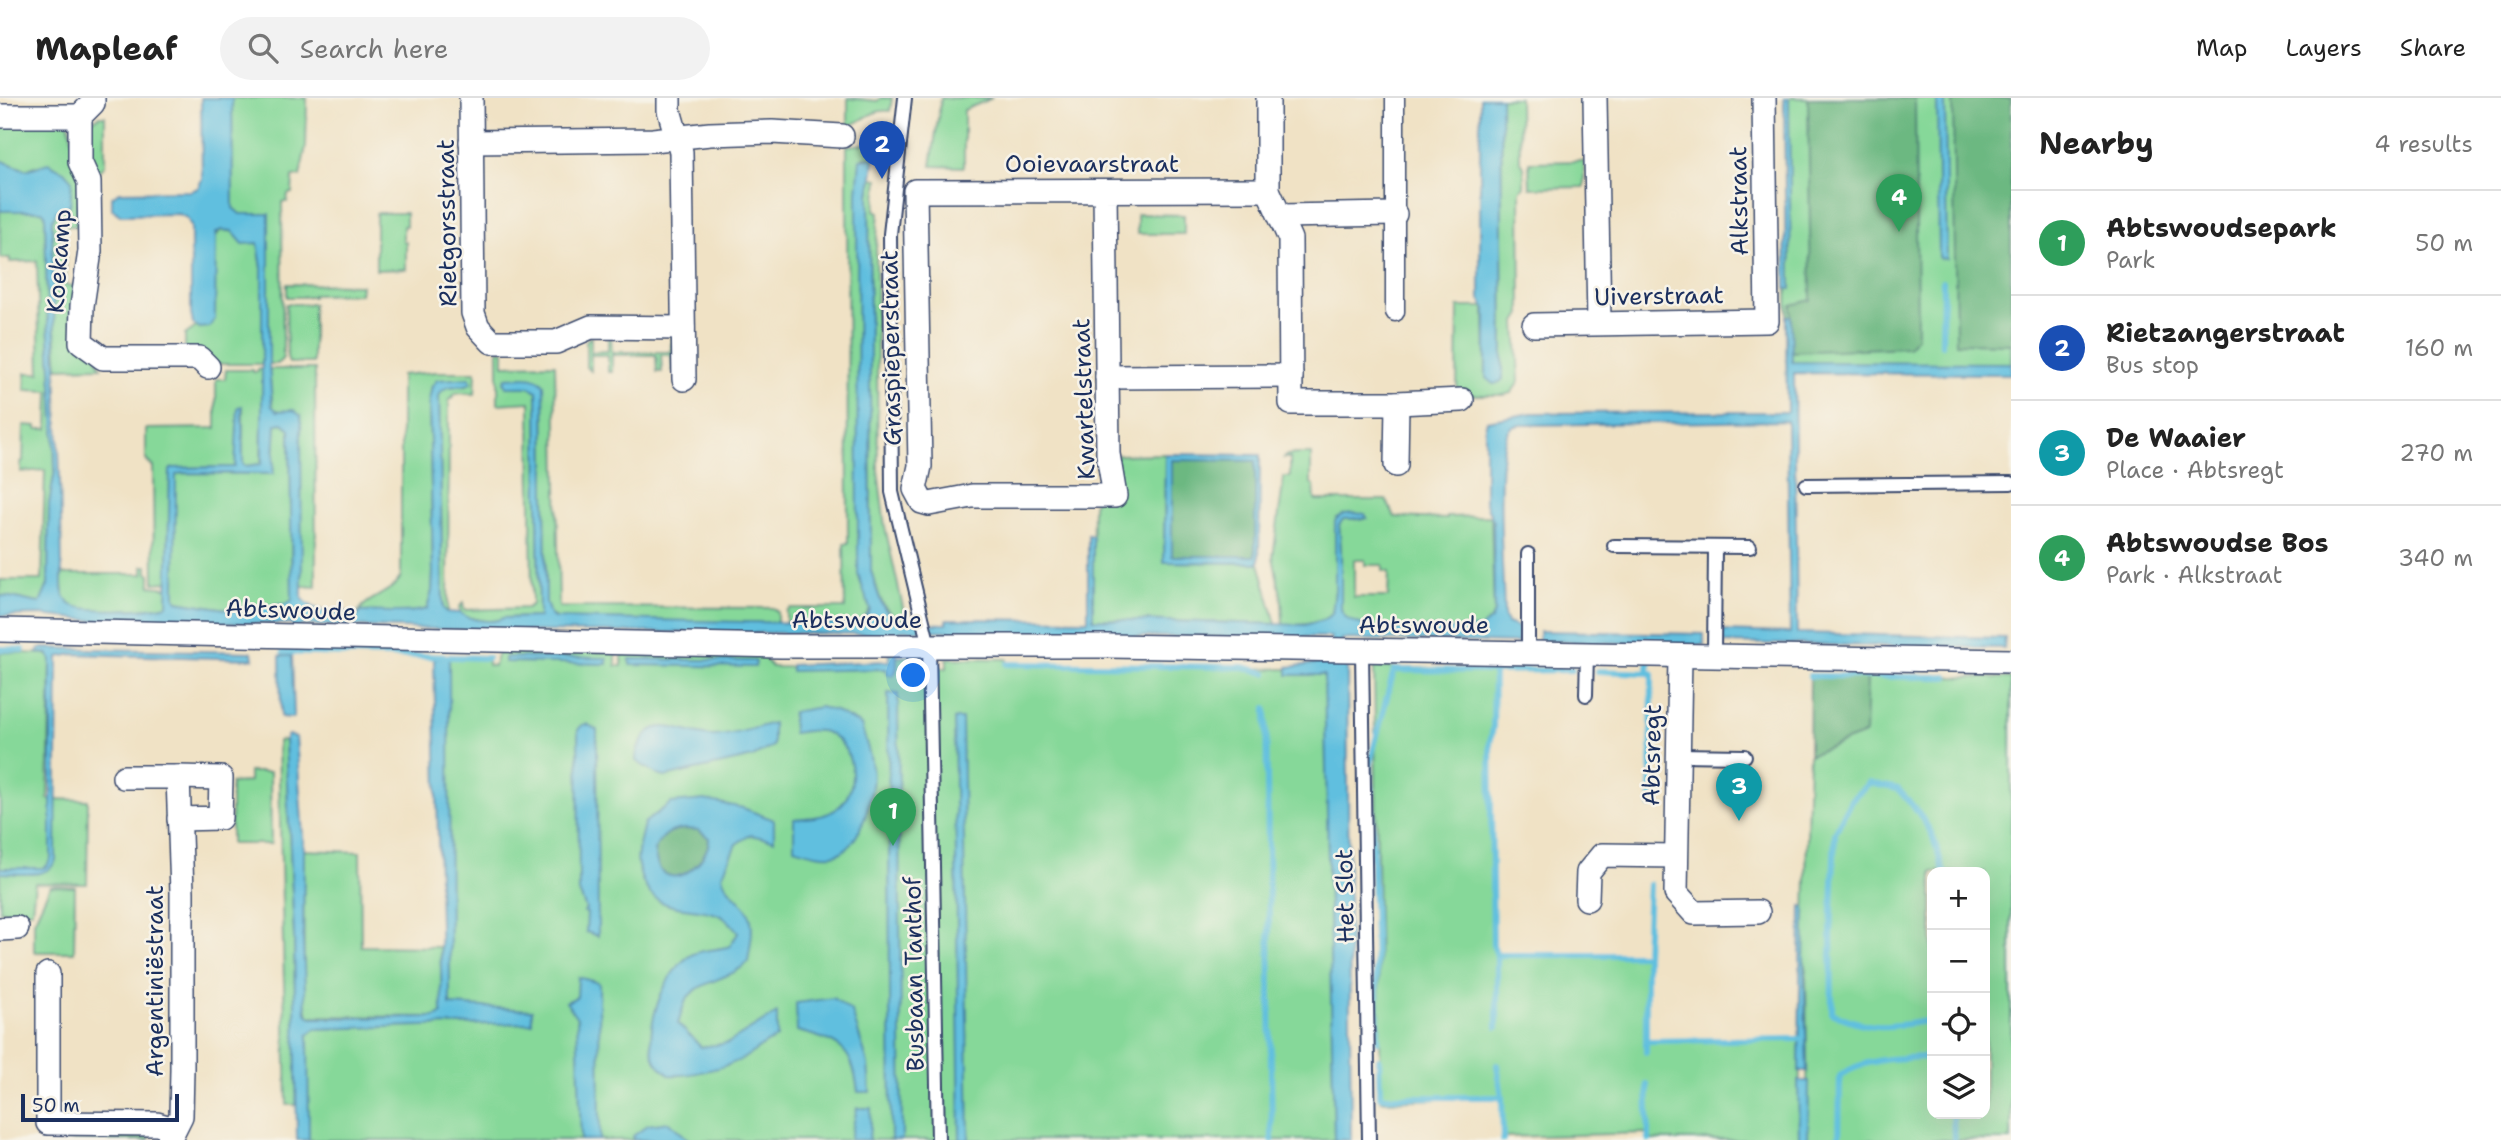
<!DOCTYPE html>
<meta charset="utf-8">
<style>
:root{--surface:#fff;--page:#f2f2f2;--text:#222;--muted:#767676;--line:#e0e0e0;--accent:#2563eb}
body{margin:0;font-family:"Shantell Sans",sans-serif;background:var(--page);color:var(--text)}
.controls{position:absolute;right:21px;bottom:21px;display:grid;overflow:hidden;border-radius:14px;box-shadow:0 7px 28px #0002}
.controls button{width:63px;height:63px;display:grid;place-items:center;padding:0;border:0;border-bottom:2px solid var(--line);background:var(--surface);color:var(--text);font:35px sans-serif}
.scale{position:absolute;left:21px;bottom:18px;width:158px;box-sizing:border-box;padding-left:7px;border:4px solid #1b2f5e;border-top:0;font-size:19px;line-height:24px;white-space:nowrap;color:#1b2f5e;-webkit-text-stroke:5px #f7f3e8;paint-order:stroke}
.you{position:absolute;left:914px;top:578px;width:24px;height:24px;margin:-18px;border:5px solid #fff;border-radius:50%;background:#1a73e8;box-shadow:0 0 0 10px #1a73e833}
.badge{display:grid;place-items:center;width:46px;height:46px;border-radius:50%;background:var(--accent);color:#fff;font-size:23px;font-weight:700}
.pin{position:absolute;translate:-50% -58px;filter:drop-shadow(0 2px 4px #0008)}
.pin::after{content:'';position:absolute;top:37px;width:24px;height:21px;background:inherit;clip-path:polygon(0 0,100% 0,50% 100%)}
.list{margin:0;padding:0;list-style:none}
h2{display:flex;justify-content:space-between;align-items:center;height:91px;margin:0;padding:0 28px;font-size:30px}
h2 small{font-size:23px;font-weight:400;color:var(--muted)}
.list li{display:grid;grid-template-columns:46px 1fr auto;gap:21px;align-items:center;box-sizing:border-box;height:105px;padding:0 28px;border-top:2px solid var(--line)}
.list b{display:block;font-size:26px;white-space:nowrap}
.list p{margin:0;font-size:23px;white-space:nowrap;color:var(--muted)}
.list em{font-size:23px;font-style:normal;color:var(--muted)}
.icon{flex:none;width:38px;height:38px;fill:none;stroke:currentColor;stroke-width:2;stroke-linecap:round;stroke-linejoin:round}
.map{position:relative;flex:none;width:2011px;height:1042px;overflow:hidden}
header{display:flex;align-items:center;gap:42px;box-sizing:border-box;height:98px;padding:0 35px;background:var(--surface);border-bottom:2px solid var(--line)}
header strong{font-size:33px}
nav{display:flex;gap:38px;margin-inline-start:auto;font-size:24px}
.search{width:490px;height:63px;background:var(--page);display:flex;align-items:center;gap:18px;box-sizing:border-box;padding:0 24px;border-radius:38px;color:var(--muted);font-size:26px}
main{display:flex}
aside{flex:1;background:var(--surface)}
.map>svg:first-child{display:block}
.green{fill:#86d899;stroke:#50847c;stroke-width:2;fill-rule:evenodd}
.forest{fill:#6cb881;stroke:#447470;stroke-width:2}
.water{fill:#61bfdf;stroke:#3e779e;stroke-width:2;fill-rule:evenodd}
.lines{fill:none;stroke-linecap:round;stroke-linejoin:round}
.stream{stroke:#61bfdf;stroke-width:6}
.service-casing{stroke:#3b4a6d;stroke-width:16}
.pedestrian-casing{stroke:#3b4a6d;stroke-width:21}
.minor-casing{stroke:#3b4a6d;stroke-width:26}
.service{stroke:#fff;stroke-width:12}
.pedestrian{stroke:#fff;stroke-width:18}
.minor{stroke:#fff;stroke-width:23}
.labels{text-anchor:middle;stroke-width:5;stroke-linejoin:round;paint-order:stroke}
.street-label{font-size:24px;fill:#1b2f5e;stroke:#f7f3e8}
</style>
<header>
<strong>Mapleaf</strong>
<div class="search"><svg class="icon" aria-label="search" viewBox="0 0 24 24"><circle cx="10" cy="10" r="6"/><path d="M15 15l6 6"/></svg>Search here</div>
<nav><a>Map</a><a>Layers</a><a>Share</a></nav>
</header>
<main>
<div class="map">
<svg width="2011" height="1042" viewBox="0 0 2011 1042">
<rect width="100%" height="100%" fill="#f7f3e8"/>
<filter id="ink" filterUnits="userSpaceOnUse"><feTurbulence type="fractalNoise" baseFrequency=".0143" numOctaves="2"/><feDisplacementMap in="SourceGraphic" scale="14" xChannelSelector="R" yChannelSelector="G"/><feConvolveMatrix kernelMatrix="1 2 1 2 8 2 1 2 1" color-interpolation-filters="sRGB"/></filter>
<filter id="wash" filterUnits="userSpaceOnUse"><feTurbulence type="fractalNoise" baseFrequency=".00686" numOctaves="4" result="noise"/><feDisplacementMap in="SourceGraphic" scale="28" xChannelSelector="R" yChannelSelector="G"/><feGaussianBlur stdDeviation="1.57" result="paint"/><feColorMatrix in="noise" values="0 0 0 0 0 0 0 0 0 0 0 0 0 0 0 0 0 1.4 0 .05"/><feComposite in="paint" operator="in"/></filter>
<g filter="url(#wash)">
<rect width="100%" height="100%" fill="#f0e2c5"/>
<!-- green -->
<g class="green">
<path d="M232 0H307L306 48 300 78 293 79 292 95 288 96 287 104H282L283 260 278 266H269V116H239L233 110Z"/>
<path d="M848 0 877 3 881 0H892L890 13C868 11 861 27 848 27Z"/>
<path d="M941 0H992L964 12V69L931 68Z"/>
<path d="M1501 0H1519L1520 63 1524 68V88L1520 93 1521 216 1516 224 1519 284 1511 295 1504 297H1457L1458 209H1485L1486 280 1503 281Z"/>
<path d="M1785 0H2011V268L1788 271Z"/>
<path d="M100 18H105V68L97 75 87 60V25Z"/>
<path d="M0 24H68L82 80V128H65L66 187 80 188 77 211 101 269 58 270 53 205 52 122 57 113 68 110 35 68 26 72 0 62Z"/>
<path d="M877 35 875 59H863L858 476 870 511 865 519 854 526 786 525V513L790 510H845L844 446 848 445 847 48 863 46Z"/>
<path d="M1584 63V89L1530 90 1529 64Z"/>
<path d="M872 80 878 81 875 112 879 114 876 150 878 372 885 429 906 523C879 514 880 498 871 473L869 97Z"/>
<path d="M0 113H42L45 116 47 207 54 320 55 372 49 406 48 487 41 505C26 504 15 498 0 498V482H42L45 372 21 374V364L23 363 24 327 37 328V331H48L49 293 25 292 26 275H40L37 163 10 164V160H0Z"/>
<path d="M376 115H406V128H403V143L406 144V171L376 172Z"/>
<path d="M1137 116 1184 117V136H1137Z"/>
<path d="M221 132 235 134C242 147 245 143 258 145L262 170 263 266H216L185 253V237L196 229 200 230 216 138Z"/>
<path d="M287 186 361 187 360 196 313 197V199H287Z"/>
<path d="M286 206H313V265H289L287 260Z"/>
<path d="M591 238V254L608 253V239H611L612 254H671V239H674V272L672 273 671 257H661L662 274H657L656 257H612V274H608V257H591V273L586 269V243Z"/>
<path d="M498 252H504V267L555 266 559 509 773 510 777 514V525L558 521 550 517 546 505 544 287 507 289H528L537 293 539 519 503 520C491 527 475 520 462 518L459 510 463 505 464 512 527 510 532 506 530 304 498 306Z"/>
<path d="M258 271H263L261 366 245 368 243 366V310L235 369 173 370 170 372 168 484 154 485 153 369 146 362V331L216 330V281H225L226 272H253V274H258Z"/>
<path d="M269 271H315L316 489 301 488V318L273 311Z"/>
<path d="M436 274H476L475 296 456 295 449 303 448 515 443 510 439 298C443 284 456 289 468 288H432L429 302 433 474 432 493 427 511 416 514H360L357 518C362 499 393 497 401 478V277Z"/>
<path d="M283 325 290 331 292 502 286 506 232 512 177 503 175 500V377L181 375 273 376 276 326Z"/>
<path d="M1165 356 1164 464 1259 465 1276 526 1092 521 1093 407 1117 357Z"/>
<path d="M1298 356H1311V386L1314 387 1315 402H1386L1395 419 1447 421V419L1491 418 1494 515 1491 522 1481 530 1370 531C1359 523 1346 527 1341 511V453L1339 427 1343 421H1365L1346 416 1337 420 1335 426V492L1332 516C1318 527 1300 527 1283 527L1282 502 1273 459 1284 379H1290V360H1284L1287 357ZM1354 462H1365V467H1383V473L1389 474 1388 499H1354Z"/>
<path d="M143 468H147V475L150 476V488L168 490 167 507C150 512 85 515 71 507 61 500 62 486 62 476H143Z"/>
<path d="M502 552 616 554V568H622V554L761 557 772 569 896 570V559H919L920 570H947V560L1007 561V566L1340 572 1344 1042H303L301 929 447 923 449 560H488V567L494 568 498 554Z"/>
<path d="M0 554 46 556 51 560 48 701 88 702 87 786 35 785 32 813H0Z"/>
<path d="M1374 569 1494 573 1493 629 1490 646 1493 847 1497 857H1646V943L1800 941 1799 1042H1649V1035L1502 1039 1501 999 1381 1003Z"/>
<path d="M1867 578 2011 580V1042H1808L1806 868 1804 862 1809 657 1864 636ZM1932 774H1985V1016H1932Z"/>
<path d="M285 642 294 838 297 1007H287L278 643Z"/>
<path d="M249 674H270L271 746H231V685L249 684Z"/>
<path d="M303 752 360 754 361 848 440 849 443 916 435 919 308 918 304 899Z"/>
<path d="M50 788 75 789 74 854H34V823Z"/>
</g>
<!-- forest -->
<g class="forest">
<path d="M1808 0H1915L1917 239 1908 249 1791 254V207L1811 202Z"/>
<path d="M1953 0H2011V246L1956 245Z"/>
<rect x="1172" y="362" width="83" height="96"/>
<path d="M1810 578H1867L1865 636 1809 657Z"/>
<path d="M686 731 698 732 709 740C710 759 680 791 661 773 657 769 655 758 653 752 663 737 668 732 686 731Z"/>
<path d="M51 1032 155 1034 148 1042H51Z"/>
</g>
<!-- water -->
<g class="water">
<path d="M201 0H232L233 110 240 116H269V266L272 308 277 313 294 312 301 318 302 500C310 510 332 519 346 513L348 518H358L360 514C382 512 406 517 427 511L432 493 433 474 429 302 432 288 437 282 470 280 471 285C459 292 445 283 439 298L443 510 446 514 460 515C470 522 491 526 503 520L539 519 537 293 529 289H507L504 284 506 280C518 280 537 275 544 287L546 505 550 517 554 520 848 526C857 526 868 520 870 511L858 476V466L857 94 860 61 875 59 869 97 871 473C875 485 878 499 884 510 895 529 929 525 947 526V521L1088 522V437L1093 438V521L1305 527 1323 522 1332 516 1335 492V423C1342 413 1355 415 1365 416L1367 420 1343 421 1339 427 1341 453V511C1346 527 1360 523 1371 531L1481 530 1491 522 1494 515 1493 423 1485 403V329L1487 323 1532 315 1787 314 1786 218H1791L1792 264 2011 265V276L1794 275 1797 535 2005 540 2004 550 1721 545V533L1790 535 1787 323 1520 327C1516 328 1513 328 1510 331 1493 351 1504 486 1504 517L1507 525 1518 529V545L1342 541 1341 564 1347 567 1351 1042H1334L1324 577H1288V569L1331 564V539L949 538 948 533 902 532 896 536 897 570 894 577H888L886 571 791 573V567L889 563 888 536 505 533 302 527 299 530 293 529 291 526 108 524 40 517 0 518V498C15 498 26 504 40 505L48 487 49 406 55 372 54 320 47 207 45 116 42 113H0V62L26 72 48 65 64 73 72 82 70 107 57 113 52 122C53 246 62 368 62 491 64 497 65 502 70 506 84 515 150 512 167 507L170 372 173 370 235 369 238 309 242 308 243 366 245 368 261 366 262 364V170L258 145 243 146 232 133 221 132 216 135 215 221 209 229 200 230 193 226 191 216V128L187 120 179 116 120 117 112 111V99L119 94 191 93 198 90 202 81ZM283 325 290 331 292 502 286 506 232 512 177 503 175 499 176 377 182 375 273 376 276 326Z"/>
<path d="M1480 0H1501L1503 281 1500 285 1493 286 1486 280V211L1480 201Z"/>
<path d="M1784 0H1789L1791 191H1786Z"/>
<path d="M1937 0H1945L1947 161 1939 160Z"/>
<path d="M1165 356 1260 357 1259 465 1164 464ZM1172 362 1255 363V458H1172Z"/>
<path d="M1539 533 1704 536V547L1539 543Z"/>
<path d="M39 550 252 554 253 561 74 556 58 559 56 762C49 782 18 775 0 775V770H43L47 768 51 760V562L48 556 38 555Z"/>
<path d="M280 558H292L294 619 292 620 281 619Z"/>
<path d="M505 559 607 560V566L505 564Z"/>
<path d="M449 560 450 907 532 912V925L315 931 308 937 309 1042H297L294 838 285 642 288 637 296 639 304 753 303 843 306 915 312 920 435 919 442 916 434 561Z"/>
<path d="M630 561 756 563 755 569 630 567Z"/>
<path d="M888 595 898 596 902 1042H891Z"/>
<path d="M820 609 835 613 861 627C865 641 870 655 872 669 876 693 862 747 837 756 823 760 808 754 794 750V721C809 719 824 720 836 711 862 694 855 644 825 634 816 631 802 634 793 635L792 614Z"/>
<path d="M954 621H962L969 1042H960Z"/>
<path d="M773 625V648L753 659 665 679 658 677 636 663C636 653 638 651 642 643 657 614 688 639 715 638 735 637 754 630 773 625Z"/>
<path d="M587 626 597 632 598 838 586 834 587 815 584 814 586 811 579 794 578 632 582 627Z"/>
<path d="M705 702 743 710 774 722V742L750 737 736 746 722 778C726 792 736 797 745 809 757 823 750 847 748 864 732 881 704 881 688 899 683 905 681 918 678 926L701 949 728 945 777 915V940C764 945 756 953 744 960 728 969 687 979 669 977 664 972 657 967 655 961 642 932 665 870 693 856 704 851 719 852 730 848L738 835C713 790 652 836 638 768 635 756 642 737 644 725L671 705ZM686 731 698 732 709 740C710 759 680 791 661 773 657 768 655 758 654 752 663 737 668 732 686 731Z"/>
<path d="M1801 808 1805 809 1804 862 1807 973H1799Z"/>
<path d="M578 879 599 885 600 1042H581L577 920 566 904 577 899Z"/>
<path d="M833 900 852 914 868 966 870 994H858C852 948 840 944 797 933L796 905Z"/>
<path d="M1798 983H1809L1808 1042H1799Z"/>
<path d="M857 1010H871L869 1042H850Z"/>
<path d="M669 1024 689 1042H633V1038L648 1027Z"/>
</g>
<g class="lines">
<!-- stream -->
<g class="stream">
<path d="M1942 247 1943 184"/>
<path d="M1649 545 1648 575H1652L1651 708"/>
<path d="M0 551 23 552"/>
<path d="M283 554 488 560"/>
<path d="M1007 566 1243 569 1266 575"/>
<path d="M1494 573 1572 572"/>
<path d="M1598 573 1648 575"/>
<path d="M1810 578 1947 579"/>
<path d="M1266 610 1272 1042"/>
<path d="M1497 857H1646V954"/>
<path d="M1646 857 1649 786"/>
<path d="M1932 922C1889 929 1873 934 1832 915L1831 835 1835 735 1851 702 1869 685 1898 691 1918 714 1932 736 1944 774"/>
<path d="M1378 943 1370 664 1394 572 1494 573 1493 629 1490 646 1493 847 1497 857V929"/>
<path d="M1646 943 1800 941"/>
<path d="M1379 961 1380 999H1502"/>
<path d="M1497 967 1502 999 1503 1042"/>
<path d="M1647 987 1649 1042"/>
<path d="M1953 1016 1954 1042"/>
<path d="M1839 1042 1840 978C1865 959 1902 960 1932 959"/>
</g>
</g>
</g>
<g filter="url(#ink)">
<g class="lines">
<!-- service casing -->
<g class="service-casing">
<g id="service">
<path d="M905 0 890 136 892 394 929 548 938 1042"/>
<path d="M1806 387 2011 385"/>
<path d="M1614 448 1750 449"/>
<path d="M1528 456V554"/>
<path d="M1362 553 1369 1042"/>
<path d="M1714 558 1715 449"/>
<path d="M1586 597 1587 555"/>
<path d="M1678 657 1745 658"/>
</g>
</g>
<!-- pedestrian casing -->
<g class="pedestrian-casing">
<path id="pedestrian" d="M1395 0V214"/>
</g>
<!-- minor casing -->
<g class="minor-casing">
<g id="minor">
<path d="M93 0V5L80 18V64L89 84 90 153 82 208 81 244 103 260H199L208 269"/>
<path d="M471 0 473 215 478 229 492 244H556L591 229 683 230"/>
<path d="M669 0V12L681 54 684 281"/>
<path d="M1268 0V92L1290 141 1291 305H1397L1396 367"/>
<path d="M1595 0 1599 225"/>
<path d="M0 18H80"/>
<path d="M471 44 653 42 710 36 772 34 842 38"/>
<path d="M1105 93 1108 356 1115 398H972L929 406 922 404 915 391 920 368 915 93 1268 92"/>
<path d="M1281 118 1395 116"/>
<path d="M1534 227 1767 223 1764 0"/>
<path d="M1107 279 1291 278"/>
<path d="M1397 305 1462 302"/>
<path d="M0 532 781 548H1109L2011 563"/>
<path d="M1680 558 1676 795 1694 815 1758 814"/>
<path d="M124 679H178L182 794V971L181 1018 169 1042"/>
<path d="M178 679 221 680 220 720 179 721"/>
<path d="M1587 801 1588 774 1602 757 1676 758"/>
<path d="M0 831 17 830"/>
<path d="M48 876V1025L157 1026 174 1031"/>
</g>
</g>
<!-- service -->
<use href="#service" class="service"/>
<!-- pedestrian -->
<use href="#pedestrian" class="pedestrian"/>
<!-- minor -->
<use href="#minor" class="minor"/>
</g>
</g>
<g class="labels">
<!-- street labels -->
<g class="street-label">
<text x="1092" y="74">Ooievaarstraat</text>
<text transform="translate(1739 103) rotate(-91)" y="8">Alkstraat</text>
<text transform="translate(447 125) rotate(-91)" y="8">Rietgorsstraat</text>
<text transform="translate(59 163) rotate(-86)" y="8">Koekamp</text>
<text transform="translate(1659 198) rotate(-1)" y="8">Uiverstraat</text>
<text transform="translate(891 250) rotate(-91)" y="8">Graspieperstraat</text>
<text transform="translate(1084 301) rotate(-92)" y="8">Kwartelstraat</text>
<text transform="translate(291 512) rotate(2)" y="8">Abtswoude</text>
<text x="857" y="530">Abtswoude</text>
<text x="1424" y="535">Abtswoude</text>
<text transform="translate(1652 657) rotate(-89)" y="8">Abtsregt</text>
<text transform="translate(1345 798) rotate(-91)" y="8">Het Slot</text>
<text transform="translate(914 876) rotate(-91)" y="8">Busbaan Tanthof</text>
<text transform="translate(155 883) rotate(-90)" y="8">Argentiniëstraat</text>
</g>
</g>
</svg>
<div class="controls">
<button>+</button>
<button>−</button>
<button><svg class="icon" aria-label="locate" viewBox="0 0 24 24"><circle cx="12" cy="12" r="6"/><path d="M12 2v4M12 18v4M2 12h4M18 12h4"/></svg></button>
<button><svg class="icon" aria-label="layers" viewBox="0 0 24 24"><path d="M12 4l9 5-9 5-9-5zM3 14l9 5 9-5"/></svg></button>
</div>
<div class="scale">50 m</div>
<div class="you"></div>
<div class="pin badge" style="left:893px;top:748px;background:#2e9e5b">1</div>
<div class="pin badge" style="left:882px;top:81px;background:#1a4fb4">2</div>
<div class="pin badge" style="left:1739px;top:723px;background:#0f9aa8">3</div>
<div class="pin badge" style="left:1899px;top:134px;background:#2e9e5b">4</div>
</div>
<aside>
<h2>Nearby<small>4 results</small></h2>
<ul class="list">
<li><span class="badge" style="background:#2e9e5b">1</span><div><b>Abtswoudsepark</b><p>Park</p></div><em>50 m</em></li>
<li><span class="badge" style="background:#1a4fb4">2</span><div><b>Rietzangerstraat</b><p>Bus stop</p></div><em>160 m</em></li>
<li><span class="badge" style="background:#0f9aa8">3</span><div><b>De Waaier</b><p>Place · Abtsregt</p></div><em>270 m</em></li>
<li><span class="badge" style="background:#2e9e5b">4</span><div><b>Abtswoudse Bos</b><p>Park · Alkstraat</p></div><em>340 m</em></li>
</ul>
</aside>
</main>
